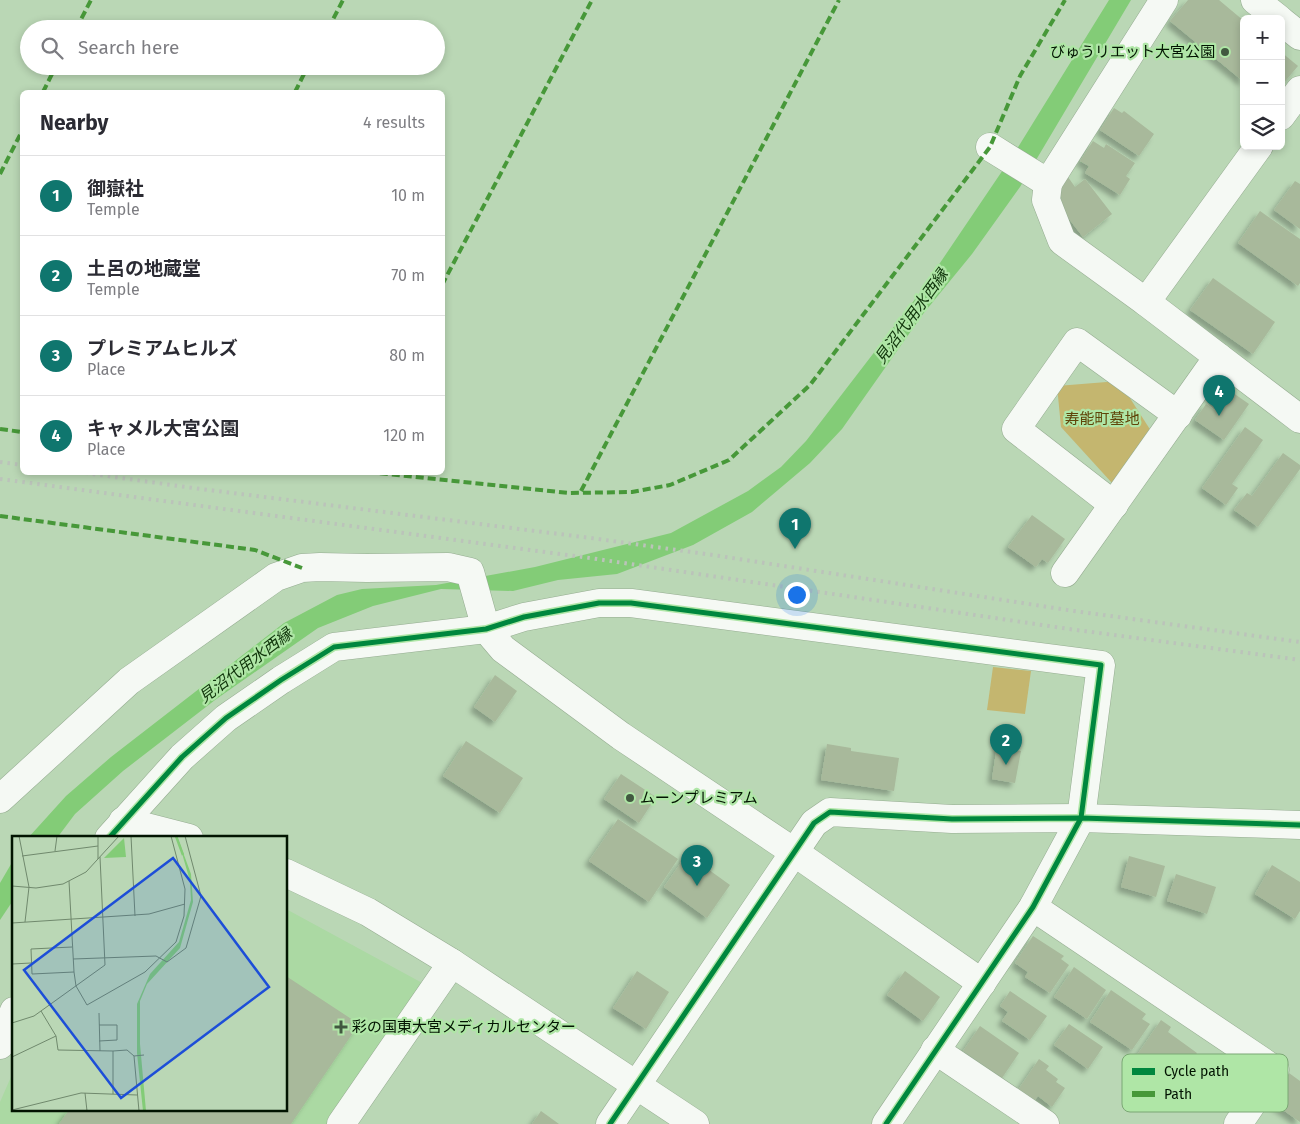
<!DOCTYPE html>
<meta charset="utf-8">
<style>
:root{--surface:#fff;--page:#f2f2f3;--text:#2b2b33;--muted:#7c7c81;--line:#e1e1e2;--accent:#0f766e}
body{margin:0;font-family:"Fira Sans","Noto Sans JP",sans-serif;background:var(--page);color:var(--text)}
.controls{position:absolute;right:15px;top:15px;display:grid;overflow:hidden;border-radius:8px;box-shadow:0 2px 8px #0003}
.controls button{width:45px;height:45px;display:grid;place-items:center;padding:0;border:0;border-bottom:1px solid var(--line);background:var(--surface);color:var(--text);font:25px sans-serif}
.you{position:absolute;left:796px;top:594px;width:18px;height:18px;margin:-12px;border:4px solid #fff;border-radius:50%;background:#1a73e8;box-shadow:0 0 0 8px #1a73e833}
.badge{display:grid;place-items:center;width:32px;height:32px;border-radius:50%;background:var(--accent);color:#fff;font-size:16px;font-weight:700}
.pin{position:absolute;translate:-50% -41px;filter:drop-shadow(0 1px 2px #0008)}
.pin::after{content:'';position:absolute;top:26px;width:18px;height:15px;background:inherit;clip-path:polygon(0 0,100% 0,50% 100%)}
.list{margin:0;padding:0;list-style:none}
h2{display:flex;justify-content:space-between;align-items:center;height:65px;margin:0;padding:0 20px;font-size:21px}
h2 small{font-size:16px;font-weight:400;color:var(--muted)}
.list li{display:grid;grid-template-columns:32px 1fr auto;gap:15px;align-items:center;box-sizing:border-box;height:80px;padding:0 20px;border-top:1px solid var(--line)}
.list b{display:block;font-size:19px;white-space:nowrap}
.list p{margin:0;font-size:16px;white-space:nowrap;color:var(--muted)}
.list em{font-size:16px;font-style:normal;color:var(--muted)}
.icon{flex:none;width:28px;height:28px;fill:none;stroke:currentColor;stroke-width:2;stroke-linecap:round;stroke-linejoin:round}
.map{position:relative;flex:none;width:1300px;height:1124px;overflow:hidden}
.search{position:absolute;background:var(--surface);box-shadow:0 2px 8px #0003;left:20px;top:20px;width:425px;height:55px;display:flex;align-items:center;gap:12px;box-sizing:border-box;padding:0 18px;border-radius:28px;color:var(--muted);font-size:19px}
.panel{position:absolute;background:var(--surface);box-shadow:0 2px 8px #0003;left:20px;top:90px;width:425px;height:385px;border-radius:8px}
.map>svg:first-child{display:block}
.built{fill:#abd9a3}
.green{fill:#c4b66f}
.water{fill:#83cc77}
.building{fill:#a8b99b;filter:url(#shadow)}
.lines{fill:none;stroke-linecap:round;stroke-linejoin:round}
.minor-casing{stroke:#95ac91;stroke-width:29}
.minor{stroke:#f5f9f4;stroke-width:28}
.rail{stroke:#bbc3ba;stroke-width:4;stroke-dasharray:2.5 5;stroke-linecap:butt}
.quiet{stroke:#479839;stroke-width:4;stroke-dasharray:8 4;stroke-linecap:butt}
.cycleway-casing{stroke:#afe6a6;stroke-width:8}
.cycleway{stroke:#00873e;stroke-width:5}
.poi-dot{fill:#425840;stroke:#afe6a6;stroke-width:2}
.labels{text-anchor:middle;stroke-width:4.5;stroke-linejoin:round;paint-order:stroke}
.poi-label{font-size:15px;fill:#021401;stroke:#afe6a6;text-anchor:start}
.park-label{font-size:15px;fill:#604509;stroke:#afe6a6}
.water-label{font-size:16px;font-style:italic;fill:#10350b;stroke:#afe6a6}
.inset-river{fill:none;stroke:#83cc77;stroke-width:2.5}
.inset-road{fill:none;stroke:#70896d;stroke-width:1}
.view{fill:#1d4ed8;fill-opacity:0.15;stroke:#1d4ed8;stroke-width:2.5}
.inset-edge{fill:none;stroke:#021401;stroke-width:2.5}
.key{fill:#afe6a6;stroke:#7ba774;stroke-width:1}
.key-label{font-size:14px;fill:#021401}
</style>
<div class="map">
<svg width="1300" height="1124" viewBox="0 0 1300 1124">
<defs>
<filter id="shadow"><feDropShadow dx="-4.5" dy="4.5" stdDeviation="2.5" flood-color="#0004"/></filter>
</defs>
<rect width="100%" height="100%" fill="#bad7b5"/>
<!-- built -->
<path class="built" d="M286 909 426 985 327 1124H0V1102L14 1070V1110H286Z"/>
<!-- green -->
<g class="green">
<path d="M1119 381 1151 431 1112 483 1061 427 1057 386Z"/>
<path d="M993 667 1031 671 1025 714 987 710Z"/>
</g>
<!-- water -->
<g class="water">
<path d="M1109 0H1131L1020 187 972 254 923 314 842 429 810 463 752 512 693 545 617 574 558 580 513 591 441 589 373 606 318 628 215 700 123 771 75 814 57 838H28L66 796 111 757 284 623 337 595 362 589 436 585 535 567 671 533 748 491 781 467 806 441 919 294 1015 152Z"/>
<path d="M14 859V899L0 920V883Z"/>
</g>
<!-- building -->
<g class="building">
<path d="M1188 0H1219L1244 21V82L1170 21Z"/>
<path d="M1281 52 1298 66 1281 86Z"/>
<path d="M1114 108 1122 113 1124 111 1154 134 1139 156 1100 130Z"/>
<path d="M1093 141 1104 148 1106 144 1135 163 1126 176 1130 179 1120 195 1085 173 1089 166 1080 161Z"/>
<path d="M1068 177 1075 187 1085 179 1112 214 1083 237 1056 202 1062 198 1054 188Z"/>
<path d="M1295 181 1300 184V229L1274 210Z"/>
<path d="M1260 211 1300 239V283L1298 286 1238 243Z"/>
<path d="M1213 278 1275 322 1253 354 1190 310Z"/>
<path d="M1226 388 1249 404 1224 440 1195 420 1206 404 1217 412 1221 406 1213 400 1220 390 1223 392Z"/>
<path d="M1245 427 1263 440 1232 484 1238 488 1226 505 1202 488Z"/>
<path d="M1283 453 1300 465V469L1258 527 1234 510 1247 493 1252 496Z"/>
<path d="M1032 515 1065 539 1048 563 1042 559 1036 567 1008 547Z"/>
<path d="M495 675 517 691 495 722 474 707Z"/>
<path d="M466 741 523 778 500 813 443 776Z"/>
<path d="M827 744 851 748V751L899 758 894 791 821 780Z"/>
<path d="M997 746 1021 751 1015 783 992 779Z"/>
<path d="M621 774 656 797 639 823 604 799Z"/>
<path d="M618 819 678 859 649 902 589 861Z"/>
<path d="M687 854 730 885 707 918 664 887Z"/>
<path d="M1129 856 1165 866 1156 897 1121 887Z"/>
<path d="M1272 865 1300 882V911L1295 919 1255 894Z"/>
<path d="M1176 874 1216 887 1207 914 1167 901Z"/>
<path d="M1033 936 1064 956 1061 959 1069 965 1050 993 1025 977 1028 972 1015 963Z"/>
<path d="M1074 967 1106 990 1087 1019 1054 997Z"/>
<path d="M637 971 669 992 646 1029 613 1008Z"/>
<path d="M905 971 940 997 923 1021 887 995Z"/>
<path d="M286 976 359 1024 291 1124H59L69 1110H286Z"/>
<path d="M1111 990 1146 1014 1142 1019 1150 1024 1132 1050 1090 1022Z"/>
<path d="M1010 991 1047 1016 1030 1040 1002 1021 1008 1012 1000 1006Z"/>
<path d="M1161 1020 1171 1027 1168 1032 1197 1053 1176 1082 1137 1055Z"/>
<path d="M1069 1024 1103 1047 1088 1069 1054 1045Z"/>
<path d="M980 1026 1019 1053 1002 1078 963 1051Z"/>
<path d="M1039 1059 1049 1066 1046 1070 1058 1079 1056 1082 1065 1088 1052 1107 1038 1096 1034 1101 1018 1090Z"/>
<path d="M1289 1073 1300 1081V1122L1269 1100Z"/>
<path d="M541 1111 559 1124H532Z"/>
</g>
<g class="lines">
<!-- minor casing -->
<g class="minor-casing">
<g id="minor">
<path d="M1255 0 1279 19"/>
<path d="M1281 21 1300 36"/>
<path d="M1281 116 1300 90"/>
<path d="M990 147 1048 183 1164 0"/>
<path d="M1048 183 1046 200 1062 241 1146 302 1259 146"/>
<path d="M1146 302 1300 419"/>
<path d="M1114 505 1016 429 1077 342 1178 415"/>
<path d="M1065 573 1218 357"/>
<path d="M0 799 129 681 276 577 302 568 320 567 367 568 448 567 470 572 486 629 503 649 621 736 794 852 982 983"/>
<path d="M123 821 189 838"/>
<path d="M109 838 182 757 226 718 281 680 334 647 486 629 524 617 599 603H631L1101 665 1081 818 1033 907 886 1124"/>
<path d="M286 873 368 912 452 963 695 1124"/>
<path d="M1033 907 1275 1070 1238 1124"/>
<path d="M0 1045 14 1011"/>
<path d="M935 1050 1045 1124"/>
<path d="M341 1124 452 963"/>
<path d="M610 1124 814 823 830 812 952 819 1081 818 1300 825"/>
</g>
</g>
<!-- minor -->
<use href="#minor" class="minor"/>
<!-- rail -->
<g class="rail">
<path d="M0 462 22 465"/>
<path d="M78 472 193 488 591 538 713 555 1074 611 1300 642"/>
<path d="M0 479 590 558 1069 629 1300 660"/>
</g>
<!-- quiet -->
<g class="quiet">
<path d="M76 29 91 0"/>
<path d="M328 29 343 0"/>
<path d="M43 92 56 66"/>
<path d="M295 92 308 66"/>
<path d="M0 174 22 131"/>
<path d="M442 285 592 0"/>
<path d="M0 429 22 432"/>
<path d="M368 472 569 493 632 492 670 485 729 460 810 385 990 147 1020 76 1065 0"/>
<path d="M581 491 839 0"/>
<path d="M0 516 255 550 302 568"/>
</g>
<!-- cycleway casing -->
<g class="cycleway-casing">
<g id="cycleway">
<path d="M109 838 182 757 226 718 281 680 334 647 486 629 524 617 599 603H631L1101 665 1081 818 1033 907 886 1124"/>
<path d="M610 1124 814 823 830 812 952 819 1081 818 1300 825"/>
</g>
</g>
<!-- cycleway -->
<use href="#cycleway" class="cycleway"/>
</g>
<!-- markers -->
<g class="poi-dot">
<circle cx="1225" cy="52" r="5"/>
<circle cx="630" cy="798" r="5"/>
<path d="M338.5 1019.5h5v5h5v5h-5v5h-5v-5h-5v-5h5z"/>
</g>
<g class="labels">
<!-- poi labels -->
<g class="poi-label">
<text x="1215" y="57" text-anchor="end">びゅうリエット大宮公園</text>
<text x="640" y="803">ムーンプレミアム</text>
<text x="352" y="1032">彩の国東大宮メディカルセンター</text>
</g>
<!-- park labels -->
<g class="park-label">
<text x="1102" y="424">寿能町墓地</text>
</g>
<!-- water labels -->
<g class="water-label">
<text transform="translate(911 316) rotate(-54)" y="6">見沼代用水西縁</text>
<text transform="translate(245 665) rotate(-37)" y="6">見沼代用水西縁</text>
</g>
</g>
<!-- overview -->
<g transform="translate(12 836)">
<rect width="275" height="275" fill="#bad7b5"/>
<path d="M165 0 179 38 181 66 168 112 135 148 128 165V208L134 275H131L125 217V168L138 138 167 106 179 64 178 45ZM112 2 114 21 92 22Z" fill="#83cc77"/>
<path class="inset-river" d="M164 0 171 19"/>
<path class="inset-road" d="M7 0 17 51 13 86M119 0 123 80M43 15 45 0M10 20 86 10M86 23V0M57 45 62 136 64 150 75 169 133 136 164 106 172 80 173 53 159 0M0 50 24 52 51 48 74 36 107 0M0 87 137 78 173 68M60 111 19 113 20 138 62 136M61 123 144 120 155 126 174 112 189 60 173 0M0 128 19 127M29 175 44 200M87 177 88 215M0 187 22 180 93 129 88 21M87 189H105V204L87 205M0 221 44 200 46 214 101 215M73 257 75 275M101 258V215L115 214 122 220M0 274 69 257 125 259M127 275 122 220 132 219"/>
<path class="view" d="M161 22 257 151 109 262 12 134Z"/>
<rect width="275" height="275" class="inset-edge"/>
</g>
<!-- legend -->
<rect x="1122" y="1054" width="166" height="58" rx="8" class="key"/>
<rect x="1132" y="1068" width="23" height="7" fill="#00873e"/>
<rect x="1132" y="1091" width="23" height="6" fill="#479839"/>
<g class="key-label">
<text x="1164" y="1076">Cycle path</text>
<text x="1164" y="1099">Path</text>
</g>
</svg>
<div class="controls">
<button>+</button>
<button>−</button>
<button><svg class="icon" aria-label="layers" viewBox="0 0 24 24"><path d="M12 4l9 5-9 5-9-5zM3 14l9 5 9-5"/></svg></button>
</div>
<div class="you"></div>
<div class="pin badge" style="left:795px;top:549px">1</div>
<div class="pin badge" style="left:1006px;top:765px">2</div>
<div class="pin badge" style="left:697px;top:886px">3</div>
<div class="pin badge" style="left:1219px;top:416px">4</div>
<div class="search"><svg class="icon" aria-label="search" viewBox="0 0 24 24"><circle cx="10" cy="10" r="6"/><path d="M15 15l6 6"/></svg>Search here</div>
<section class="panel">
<h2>Nearby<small>4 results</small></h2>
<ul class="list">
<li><span class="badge">1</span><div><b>御嶽社</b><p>Temple</p></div><em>10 m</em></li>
<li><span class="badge">2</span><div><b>土呂の地蔵堂</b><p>Temple</p></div><em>70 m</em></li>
<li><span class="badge">3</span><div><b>プレミアムヒルズ</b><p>Place</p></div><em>80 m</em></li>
<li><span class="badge">4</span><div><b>キャメル大宮公園</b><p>Place</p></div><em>120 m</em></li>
</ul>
</section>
</div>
